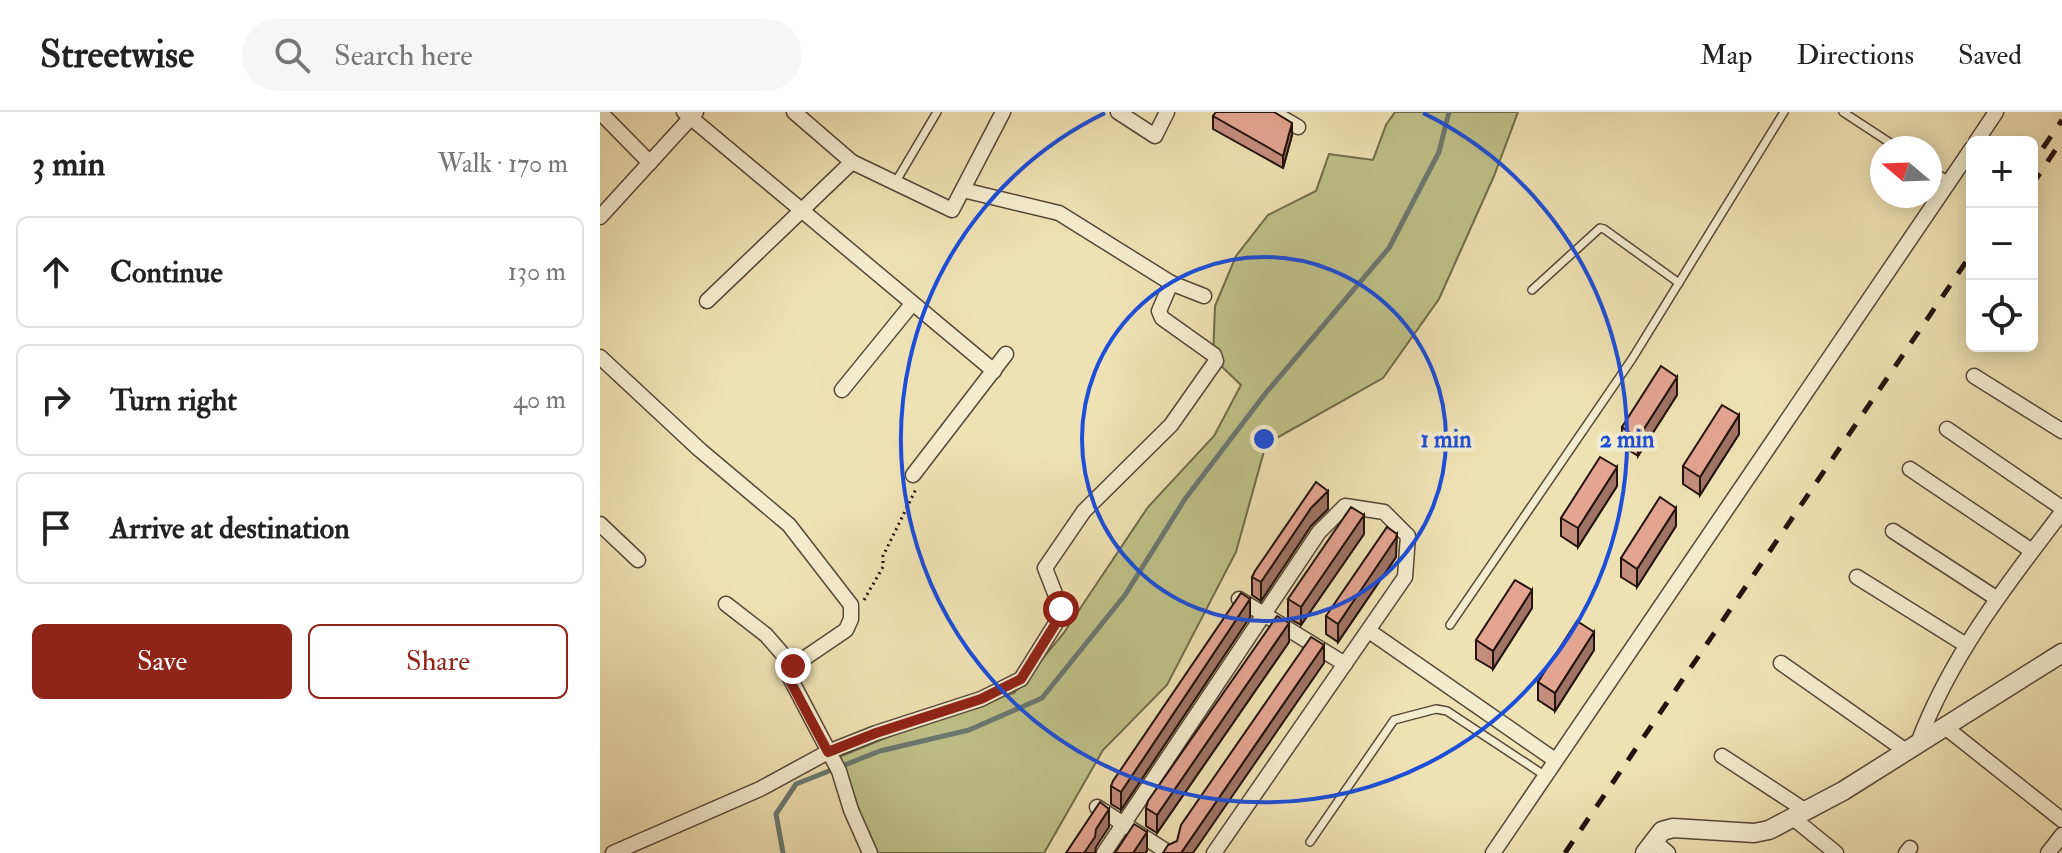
<!DOCTYPE html>
<meta charset="utf-8">
<style>
:root{--surface:#fff;--page:#f6f6f6;--text:#222;--muted:#767676;--line:#e0e0e0;--accent:#8f2418}
body{margin:0;font-family:"IM FELL Double Pica",serif;background:var(--page);color:var(--text)}
.controls{position:absolute;right:24px;top:24px;display:grid;overflow:hidden;border-radius:12px;box-shadow:0 4px 20px #0003}
.controls button{width:72px;height:72px;display:grid;place-items:center;padding:0;border:0;border-bottom:2px solid var(--line);background:var(--surface);color:var(--text);font:40px sans-serif}
.compass{position:absolute;left:1270px;top:24px;width:72px;height:72px;border-radius:50%;background:var(--surface);box-shadow:0 4px 20px #0003;rotate:289deg}
.stop{position:absolute;width:24px;height:24px;margin:-18px;border:6px solid #8f2418;border-radius:50%;background:#fff}
.stop.end{background:#8f2418;border-color:#fff;box-shadow:0 2px 8px #0008}
.list{margin:0;padding:0;list-style:none}
h2{display:flex;justify-content:space-between;align-items:center;height:104px;margin:0;padding:0 32px;font-size:34px}
h2 small{font-size:26px;font-weight:400;color:var(--muted)}
.list li{display:grid;grid-template-columns:52px 1fr auto;gap:24px;align-items:center;box-sizing:border-box;height:112px;margin:0 16px 16px;padding:0 16px;border:2px solid var(--line);border-radius:12px}
.list b{display:block;font-size:30px;white-space:nowrap}
.list em{font-size:26px;font-style:normal;color:var(--muted)}
.actions{display:flex;gap:16px;padding:24px 32px}
.actions a{flex:1;padding:18px 0;border:2px solid var(--accent);border-radius:12px;text-align:center;font-size:28px;color:var(--accent)}
.actions .main{background:var(--accent);color:#fff}
.icon{flex:none;width:44px;height:44px;fill:none;stroke:currentColor;stroke-width:2;stroke-linecap:round;stroke-linejoin:round}
.map{position:relative;flex:none;width:1462px;height:741px;overflow:hidden}
header{display:flex;align-items:center;gap:48px;box-sizing:border-box;height:112px;padding:0 40px;background:var(--surface);border-bottom:2px solid var(--line)}
header strong{font-size:38px}
nav{display:flex;gap:44px;margin-inline-start:auto;font-size:28px}
.search{width:560px;height:72px;background:var(--page);display:flex;align-items:center;gap:20px;box-sizing:border-box;padding:0 28px;border-radius:44px;color:var(--muted);font-size:30px}
main{display:flex}
aside{flex:1;background:var(--surface)}
.map>svg:first-child{display:block}
.green{fill:#bec189;stroke:#716a4a;stroke-width:2}
.lines{fill:none;stroke-linecap:round;stroke-linejoin:round}
.stream{stroke:#6b7871;stroke-width:5}
.service-casing{stroke:#564636;stroke-width:10}
.minor-casing{stroke:#564636;stroke-width:17}
.tertiary-casing{stroke:#564636;stroke-width:21}
.path{stroke:#24130c;stroke-width:3;stroke-dasharray:2 4;stroke-linecap:butt}
.service{stroke:#f4ecce;stroke-width:7}
.minor{stroke:#f4ecce;stroke-width:14}
.tertiary{stroke:#f4ecce;stroke-width:18}
.rail{stroke:#24130c;stroke-width:5;stroke-dasharray:14 14;stroke-linecap:butt}
.wall{fill:#c38d7c;stroke:#24130c;stroke-width:2}
.shaded-wall{fill:#9f7365;stroke:#24130c;stroke-width:2}
.building{fill:#e3a490;stroke:#24130c;stroke-width:2}
.route{stroke:#8f2418;stroke-width:10}
.ring{fill:none;stroke:#1d4ed8;stroke-width:4}
.centre{fill:#1d4ed8;stroke:#f4ecce;stroke-width:4}
.ring-label{font-size:24px;text-anchor:middle;font-weight:bold;fill:#1d4ed8;stroke:#f4ecce;stroke-width:8;stroke-linejoin:round;paint-order:stroke}
</style>
<header>
<strong>Streetwise</strong>
<div class="search"><svg class="icon" aria-label="search" viewBox="0 0 24 24"><circle cx="10" cy="10" r="6"/><path d="M15 15l6 6"/></svg>Search here</div>
<nav><a>Map</a><a>Directions</a><a>Saved</a></nav>
</header>
<main>
<aside>
<h2>3 min<small>Walk · 170 m</small></h2>
<ul class="list">
<li><svg class="icon" aria-label="ahead" viewBox="0 0 24 24"><path d="M12 20V5M6 11l6-6 6 6"/></svg><div><b>Continue</b></div><em>130 m</em></li>
<li><svg class="icon" aria-label="right" viewBox="0 0 24 24"><path d="M7 20v-9h11M14 6l5 5-5 5"/></svg><div><b>Turn right</b></div><em>40 m</em></li>
<li><svg class="icon" aria-label="arrive" viewBox="0 0 24 24"><path d="M6 21V4h12l-3 4 3 4H6"/></svg><div><b>Arrive at destination</b></div></li>
</ul>
<div class="actions"><a class="main">Save</a><a>Share</a></div>
</aside>
<div class="map">
<svg width="1462" height="741" viewBox="0 0 1462 741">
<rect width="100%" height="100%" fill="#eee1b3"/>
<filter id="stains"><feTurbulence type="fractalNoise" baseFrequency=".0025" numOctaves="4"/><feColorMatrix values="0 0 0 0 .2 0 0 0 0 .09 0 0 0 0 .02 0 0 0 .5 -.17"/></filter>
<radialGradient id="worn" r=".72"><stop offset=".6" stop-color="#630" stop-opacity="0"/><stop offset="1" stop-color="#630" stop-opacity=".3"/></radialGradient>
<!-- green -->
<path class="green" d="M795 0H918L894 64 839 187 783 266 666 332 636 440 567 573 503 638 444 741H277L254 691 239 645 317 613 414 581 463 522 548 395 614 324 641 273 613 246 615 194 636 144 668 103 716 79 729 42 773 48 786 13Z"/>
<g class="lines">
<!-- stream -->
<path class="stream" d="M183 741 176 702 196 672 280 639 369 618 442 586 525 483 585 387 665 282 789 136 839 40 849 0"/>
<!-- service casing -->
<g class="service-casing">
<g id="service">
<path d="M1243 0 1298 36"/>
<path d="M1330 57 1349 69"/>
<path d="M295 71 337 0"/>
<path d="M932 178 1000 116 1004 117 1079 171"/>
<path d="M850 513 1032 247 1184 0"/>
<path d="M710 730 794 608 836 597 847 599 944 663"/>
</g>
</g>
<!-- minor casing -->
<g class="minor-casing">
<g id="minor">
<path d="M0 0 50 51"/>
<path d="M84 0 394 259"/>
<path d="M194 0 252 50"/>
<path d="M518 0 555 24 567 0"/>
<path d="M672 0 698 15"/>
<path d="M1376 30 1396 0"/>
<path d="M363 78 459 101 571 171 604 184"/>
<path d="M0 105 96 0"/>
<path d="M107 189 252 50 352 98 403 0"/>
<path d="M0 245 100 338 189 413 251 493V507L246 518 193 554 188 562 239 659 251 698 270 741"/>
<path d="M1374 264 1462 319"/>
<path d="M242 278 312 192"/>
<path d="M1347 317 1462 396"/>
<path d="M1310 357 1432 439"/>
<path d="M313 363 406 242"/>
<path d="M0 412 38 448"/>
<path d="M1293 419 1396 486"/>
<path d="M1257 465 1366 533"/>
<path d="M639 487 745 552"/>
<path d="M126 492 166 523 193 554"/>
<path d="M769 519 955 648"/>
<path d="M1181 551 1306 639"/>
<path d="M1345 615 1462 708"/>
<path d="M1318 631C1350 545 1407 472 1462 400"/>
<path d="M1122 644 1206 699"/>
<path d="M497 695 569 741"/>
<path d="M1193 706 1236 741"/>
<path d="M1054 729 1068 741"/>
<path d="M13 741 160 677 228 640 276 621 381 587 421 567 461 503V497L445 456 484 399 571 313 616 249 614 243 562 206 559 199 571 171"/>
<path d="M504 741 719 420 745 394 784 400 808 424 805 465 614 741"/>
<path d="M893 741 1372 36"/>
<path d="M1306 741 1310 736"/>
<path d="M1448 741 1462 723"/>
</g>
</g>
<!-- tertiary casing -->
<g class="tertiary-casing">
<path id="tertiary" d="M1045 741 1062 719 1073 716 1154 721 1169 718 1243 679 1462 541"/>
</g>
<!-- path -->
<path class="path" d="M264 488 283 455V444L316 377"/>
<!-- service -->
<use href="#service" class="service"/>
<!-- minor -->
<use href="#minor" class="minor"/>
<!-- tertiary -->
<use href="#tertiary" class="tertiary"/>
<!-- rail -->
<g class="rail">
<path d="M1443 36 1462 8"/>
<path d="M1432 73 1462 28"/>
<path d="M965 741 1372 141"/>
</g>
</g>
<!-- wall -->
<g class="wall">
<path d="M613 4 692 23 683 56 613 17Z"/>
<path d="M1077 283 1038 344 1022 334V315Z"/>
<path d="M1139 322 1100 383 1083 372V354Z"/>
<path d="M1017 374 978 435 961 424V406Z"/>
<path d="M728 397 711 414 661 489 652 483V465Z"/>
<path d="M1076 414 1037 475 1021 465V446Z"/>
<path d="M764 422 701 513 688 506V487Z"/>
<path d="M796 445 738 530 726 522V504Z"/>
<path d="M932 496 893 557 876 547V528Z"/>
<path d="M650 505 521 698 511 692V674Z"/>
<path d="M689 530 557 721 546 714V696Z"/>
<path d="M994 538 955 599 938 588V570Z"/>
</g>
<!-- shaded-wall -->
<g class="shaded-wall">
<path d="M692 11V23L683 56V44Z"/>
<path d="M1077 265V283L1038 344V326Z"/>
<path d="M1139 303V322L1100 383V365Z"/>
<path d="M1017 355V374L978 435V416Z"/>
<path d="M728 379V397L711 414 661 489V470L711 396Z"/>
<path d="M1076 396V414L1037 475V457Z"/>
<path d="M764 403V422L701 513V495Z"/>
<path d="M797 422 796 445 738 530V512Z"/>
<path d="M932 478V496L893 557V539Z"/>
<path d="M650 487V505L521 698V680Z"/>
<path d="M689 511V530L557 721V703Z"/>
<path d="M994 520V538L955 599V581Z"/>
<path d="M724 533V551L593 741H581Z"/>
<path d="M509 697V715L496 735 495 741H484L496 717Z"/>
<path d="M547 720V739L545 741H533Z"/>
</g>
<!-- building -->
<g class="building">
<path d="M616 0H674L692 11 683 44 613 4Z"/>
<path d="M1061 254 1077 265 1038 326 1022 315Z"/>
<path d="M1122 293 1139 303 1100 365 1083 354Z"/>
<path d="M1000 345 1017 355 978 416 961 406Z"/>
<path d="M716 370 728 379 711 396 661 470 652 465 655 459Z"/>
<path d="M1060 385 1076 396 1037 457 1021 446Z"/>
<path d="M751 395 764 403 701 495 688 487Z"/>
<path d="M787 415 797 422 796 426 738 512 726 504Z"/>
<path d="M915 468 932 478 893 539 876 528Z"/>
<path d="M641 481 650 487 521 680 511 674 513 669Z"/>
<path d="M677 504 689 511 557 703 546 696 548 689Z"/>
<path d="M977 509 994 520 955 581 938 570Z"/>
<path d="M711 525 724 533 581 741H563L568 733 577 729 581 713Z"/>
<path d="M500 690 509 697 496 717 495 725 484 741H466Z"/>
<path d="M534 712 547 720 533 741H515Z"/>
</g>
<g class="lines">
<!-- route -->
<path class="route" d="M193 554 189 567 228 640 276 621 381 587 421 567 461 503V497"/>
</g>
<!-- distance rings -->
<g class="ring">
<circle cx="664" cy="327" r="182"/>
<path d="M823 1A363 363 0 1 1 505 1"/>
</g>
<circle cx="664" cy="327" r="12" class="centre"/>
<g class="ring-label">
<text x="846" y="335">1 min</text>
<text x="1027" y="335">2 min</text>
</g>
<rect width="100%" height="100%" filter="url(#stains)"/>
<rect width="100%" height="100%" fill="url(#worn)"/>
</svg>
<div class="controls">
<button>+</button>
<button>−</button>
<button><svg class="icon" aria-label="locate" viewBox="0 0 24 24"><circle cx="12" cy="12" r="6"/><path d="M12 2v4M12 18v4M2 12h4M18 12h4"/></svg></button>
</div>
<svg class="compass" viewBox="-18 -18 36 36"><path d="M0-13l5 13h-10z" fill="#e53935"/><path d="M0 13l5-13h-10z" fill="#767676"/></svg>
<div class="stop" style="left:461px;top:497px"></div>
<div class="stop end" style="left:193px;top:554px"></div>
</div>
</main>
